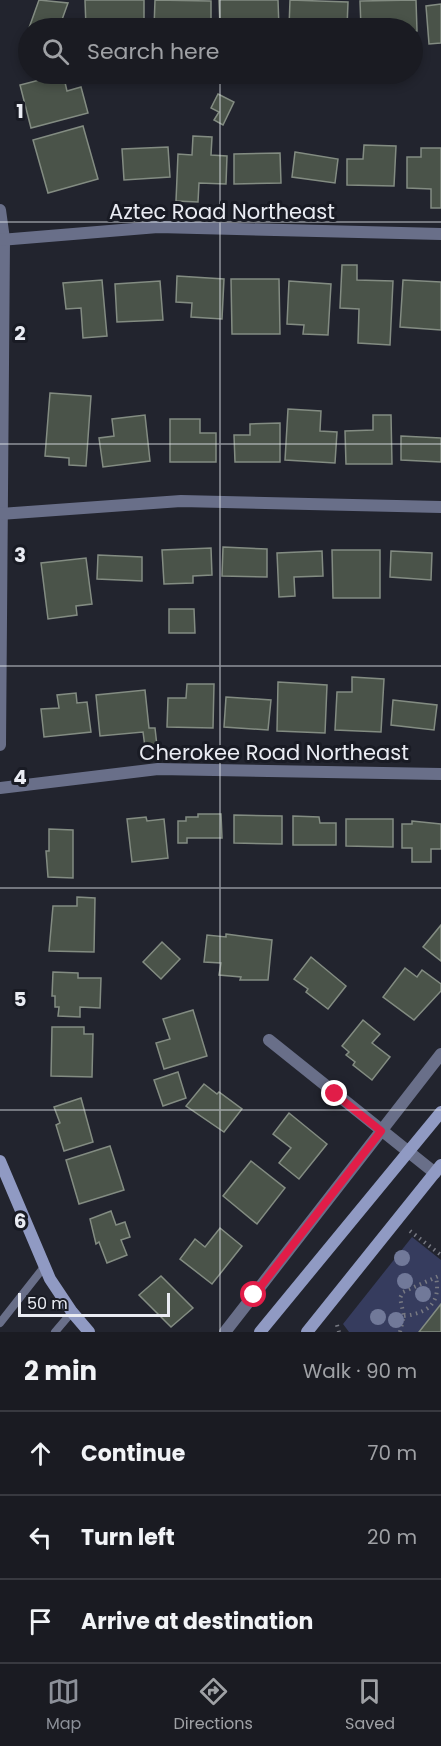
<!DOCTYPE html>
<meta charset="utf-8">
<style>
:root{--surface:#1a1b22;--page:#27282f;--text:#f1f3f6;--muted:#9fa1a5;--line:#383940;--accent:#8c9099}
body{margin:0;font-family:Poppins,sans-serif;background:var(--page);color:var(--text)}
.scale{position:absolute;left:18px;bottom:15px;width:152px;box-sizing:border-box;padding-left:6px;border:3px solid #eaecf3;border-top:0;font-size:16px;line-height:21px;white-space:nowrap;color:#eaecf3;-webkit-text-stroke:4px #191b24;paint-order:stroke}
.stop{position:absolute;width:18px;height:18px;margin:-14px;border:4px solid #e11d48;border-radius:50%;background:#fff}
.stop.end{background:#e11d48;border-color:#fff;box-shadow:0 2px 6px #0008}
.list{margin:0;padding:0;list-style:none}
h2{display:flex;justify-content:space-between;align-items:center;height:78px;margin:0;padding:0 24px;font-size:26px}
h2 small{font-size:20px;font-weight:400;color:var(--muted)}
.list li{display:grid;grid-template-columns:39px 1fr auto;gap:18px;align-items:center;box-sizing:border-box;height:84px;padding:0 24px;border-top:2px solid var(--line)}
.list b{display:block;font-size:22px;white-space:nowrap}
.list em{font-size:20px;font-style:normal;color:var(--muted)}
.icon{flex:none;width:33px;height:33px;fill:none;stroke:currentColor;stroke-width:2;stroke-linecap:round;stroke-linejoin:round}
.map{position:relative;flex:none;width:441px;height:1332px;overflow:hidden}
.search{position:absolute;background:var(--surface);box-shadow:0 3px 9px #0003;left:18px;right:18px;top:18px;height:66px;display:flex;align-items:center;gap:15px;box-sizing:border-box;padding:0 21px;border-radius:33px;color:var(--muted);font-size:22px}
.sheet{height:330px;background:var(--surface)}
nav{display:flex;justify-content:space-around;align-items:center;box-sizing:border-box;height:84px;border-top:2px solid var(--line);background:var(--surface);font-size:16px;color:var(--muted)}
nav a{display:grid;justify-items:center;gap:3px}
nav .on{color:var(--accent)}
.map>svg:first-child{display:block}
.green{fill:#363c5e}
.building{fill:#4a5349;stroke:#838c82;stroke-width:1.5}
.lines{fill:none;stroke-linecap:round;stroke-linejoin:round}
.path{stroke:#777982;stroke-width:4;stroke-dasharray:1.5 4.5;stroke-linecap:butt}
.lane{stroke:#696f89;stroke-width:8}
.street{stroke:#696f89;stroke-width:12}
.secondary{stroke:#909ac3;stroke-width:12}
.tree{fill:#717999}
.route{stroke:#e11d48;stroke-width:8}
.grid{fill:none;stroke:#eaecf3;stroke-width:1.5;stroke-opacity:0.55}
.labels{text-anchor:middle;stroke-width:6;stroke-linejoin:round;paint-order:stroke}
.street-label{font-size:21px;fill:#eaecf3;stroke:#191b24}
.grid-label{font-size:20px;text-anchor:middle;font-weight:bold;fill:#eaecf3;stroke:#191b24;stroke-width:6;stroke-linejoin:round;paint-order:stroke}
</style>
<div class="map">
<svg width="441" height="1332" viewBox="0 0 441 1332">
<rect width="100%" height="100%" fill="#22242e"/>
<!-- green -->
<path class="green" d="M412 1237 441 1260V1304L419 1332H349L343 1324Z"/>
<!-- building -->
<g class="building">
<path d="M39 0 68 3 59 28H61H29Z"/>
<path d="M85 0H144V25L86 28Z"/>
<path d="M155 0 211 1V28H154Z"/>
<path d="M219 0H278L279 28H220Z"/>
<path d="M290 0 348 2 347 28H289Z"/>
<path d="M416 0 417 31H412V28H361L360 1Z"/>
<path d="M441 4V43L429 44 426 6Z"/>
<path d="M63 74 67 91 81 87 88 113 31 128 20 85Z"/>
<path d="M218 94 234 102 223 125 214 120 219 112 211 108Z"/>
<path d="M83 126 98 179 48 193 33 140Z"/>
<path d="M193 136 212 137 211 155 227 156 226 184 199 183 198 202 176 201 178 154 192 155Z"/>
<path d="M364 145 396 146 394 186 347 185V159H363Z"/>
<path d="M168 147 170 177 124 180 122 149Z"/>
<path d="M421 148H441V208H431V189L407 188V157H421Z"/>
<path d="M295 152 338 159 335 183 292 177Z"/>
<path d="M280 153 281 183 234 184V154Z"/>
<path d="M342 265H357V280L393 281 390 345 358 343 359 309 340 308Z"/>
<path d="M177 276 224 279 222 319 191 317 192 303 176 302Z"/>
<path d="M231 279H279L280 334H232Z"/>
<path d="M102 280 107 336 83 338 81 308 66 309 63 283Z"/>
<path d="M403 280 441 282V330L400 327Z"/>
<path d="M160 281 163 320 117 322 115 284Z"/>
<path d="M289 281 331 284 328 335 303 334 304 325 287 324Z"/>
<path d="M50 393 91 396 86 466 69 465V458L45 456Z"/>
<path d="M288 409 321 411 320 431 337 432 335 463 285 460Z"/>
<path d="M145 415 150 461 103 467 99 438 114 436 112 419Z"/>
<path d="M373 415H391L392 464H346L345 431 373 430Z"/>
<path d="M170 419H200V433H216V462H170Z"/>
<path d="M280 423V462H235L234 435H250V424Z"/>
<path d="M401 436 441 438V462L401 460Z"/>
<path d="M223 547 267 549V577L222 576Z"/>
<path d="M211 548 212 575 193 576V583L164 584 162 550Z"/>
<path d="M332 550H380V598H333Z"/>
<path d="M322 551 323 576 294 577 295 596 279 597 277 553Z"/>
<path d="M391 551 432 553 431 580 390 577Z"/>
<path d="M98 555 142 557V581L97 579Z"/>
<path d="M86 558 92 604 76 606 77 615 48 619 41 563Z"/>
<path d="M169 609H194L195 633H169Z"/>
<path d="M352 677 384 679 381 732 335 730 337 692H352Z"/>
<path d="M278 682 327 685 325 733 277 731Z"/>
<path d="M187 684H214L213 728 167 727 168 698H186Z"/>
<path d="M145 690 149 728H155L157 746 145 747 143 732 100 736 96 695Z"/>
<path d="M76 693 77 703 87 702 91 732 44 737 41 709 59 708 57 695Z"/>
<path d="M226 697 271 700 268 730 224 727Z"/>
<path d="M393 700 437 705 434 730 391 725Z"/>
<path d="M198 814H221L222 838H187V843H178V821H186V817H198Z"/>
<path d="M234 815 282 816V844L234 843Z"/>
<path d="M293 816 319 817 320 823H336V845H293Z"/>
<path d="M146 817 147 821 164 819 168 858 132 862 127 819Z"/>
<path d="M346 819H393V847L346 846Z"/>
<path d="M412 821 441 824V849H431V862H412V848H402V824H412Z"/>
<path d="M49 829 73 830V878L48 877 46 851H49Z"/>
<path d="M77 897 95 898 94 952 49 951 53 906H77Z"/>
<path d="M441 925V961L423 947Z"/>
<path d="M226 934 272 940 268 980H240L241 977 219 975 221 963 204 962 207 935 226 937Z"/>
<path d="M162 942 180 959 161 979 143 962Z"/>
<path d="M311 957 346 986 328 1009 306 992 308 989 294 979Z"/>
<path d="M405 968 417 977 422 970 441 984V991L414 1020 383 997Z"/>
<path d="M53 972 78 973V978H101L100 1008 80 1007V1017L58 1016 59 1007H55V996H52Z"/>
<path d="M193 1010 207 1056 164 1069 156 1043 170 1039 163 1019Z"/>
<path d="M363 1020 380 1034 372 1043 390 1057 372 1080 353 1065 355 1062 346 1055 349 1052 342 1046Z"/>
<path d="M52 1027H84V1034H93L92 1077 51 1076Z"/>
<path d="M178 1072 186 1098 163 1106 154 1080Z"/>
<path d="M204 1084 217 1094 219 1092 242 1109 224 1132 186 1106Z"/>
<path d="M81 1098 93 1142 64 1151 56 1125 60 1123 54 1107Z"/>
<path d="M289 1113 327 1144 299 1179 279 1163 291 1148 273 1134Z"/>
<path d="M110 1146 124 1190 79 1204 66 1160Z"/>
<path d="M251 1161 285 1188 257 1224 223 1196Z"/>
<path d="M111 1211 116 1225 125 1222 130 1237 121 1240 127 1255 107 1263 99 1242 96 1244 90 1219Z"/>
<path d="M220 1228 242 1246 212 1284 180 1259 195 1239 205 1247Z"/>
<path d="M161 1276 193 1308 171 1327 139 1295Z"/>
<path d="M441 1304V1332H419Z"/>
</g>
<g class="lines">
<!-- path -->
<g class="path">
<path d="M410 1231 441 1255"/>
<path d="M404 1316C428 1313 441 1303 436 1277"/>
<path d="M337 1325 339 1332"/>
<path d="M400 1332 404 1316 400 1298 403 1292 441 1275"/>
</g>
<!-- lane -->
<g class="lane">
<path d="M0 1323 44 1267"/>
<path d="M55 1332 72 1312"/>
</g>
<!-- street -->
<g class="street">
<path d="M0 210 4 239 0 745"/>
<path d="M0 240 158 227 441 234"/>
<path d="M0 514 181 501 441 507"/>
<path d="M0 788 158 769 441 774"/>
<path d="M269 1040 435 1173"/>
<path d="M225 1332 441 1054"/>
</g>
<!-- secondary -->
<g class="secondary">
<path d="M0 1161 50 1279 72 1312 89 1332"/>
<path d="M260 1332 441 1112"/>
<path d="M307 1332 441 1165"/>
</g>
</g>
<!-- trees -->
<g class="tree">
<circle cx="402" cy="1258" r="8"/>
<circle cx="405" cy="1281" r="8"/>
<circle cx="423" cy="1294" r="8"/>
<circle cx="378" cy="1317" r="8"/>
<circle cx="396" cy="1320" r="8"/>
</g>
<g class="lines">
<!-- route -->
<path class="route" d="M254 1295 381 1131 335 1094"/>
</g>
<!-- grid -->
<path class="grid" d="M220 0V28M220 74V1332M0 222H441M0 444H441M0 666H441M0 888H441M0 1110H441"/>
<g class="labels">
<!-- street labels -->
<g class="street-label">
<text x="222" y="219">Aztec Road Northeast</text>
<text x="274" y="760">Cherokee Road Northeast</text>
</g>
</g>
<g class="grid-label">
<text x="20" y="118">1</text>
<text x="20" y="340">2</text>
<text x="20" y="562">3</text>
<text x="20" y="784">4</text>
<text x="20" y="1006">5</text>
<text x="20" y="1228">6</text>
</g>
</svg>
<div class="scale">50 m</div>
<div class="stop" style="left:254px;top:1295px"></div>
<div class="stop end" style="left:335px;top:1094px"></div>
<div class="search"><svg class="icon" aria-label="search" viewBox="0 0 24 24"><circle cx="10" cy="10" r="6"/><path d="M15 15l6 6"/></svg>Search here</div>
</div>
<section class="sheet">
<h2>2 min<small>Walk · 90 m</small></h2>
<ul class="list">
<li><svg class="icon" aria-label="ahead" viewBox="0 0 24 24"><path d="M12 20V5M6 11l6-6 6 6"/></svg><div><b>Continue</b></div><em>70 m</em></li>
<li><svg class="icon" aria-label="left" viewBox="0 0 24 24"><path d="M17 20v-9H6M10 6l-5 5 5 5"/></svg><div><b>Turn left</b></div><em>20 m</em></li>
<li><svg class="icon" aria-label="arrive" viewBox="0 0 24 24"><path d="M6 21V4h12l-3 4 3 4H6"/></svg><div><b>Arrive at destination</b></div></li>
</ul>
</section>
<nav>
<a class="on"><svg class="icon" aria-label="map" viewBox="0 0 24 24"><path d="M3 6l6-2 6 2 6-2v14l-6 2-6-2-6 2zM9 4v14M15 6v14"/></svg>Map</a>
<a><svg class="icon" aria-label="directions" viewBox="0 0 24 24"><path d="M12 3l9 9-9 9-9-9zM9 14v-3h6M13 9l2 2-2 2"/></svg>Directions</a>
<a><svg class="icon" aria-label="saved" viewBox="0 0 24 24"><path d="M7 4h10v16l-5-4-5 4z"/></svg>Saved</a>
</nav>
